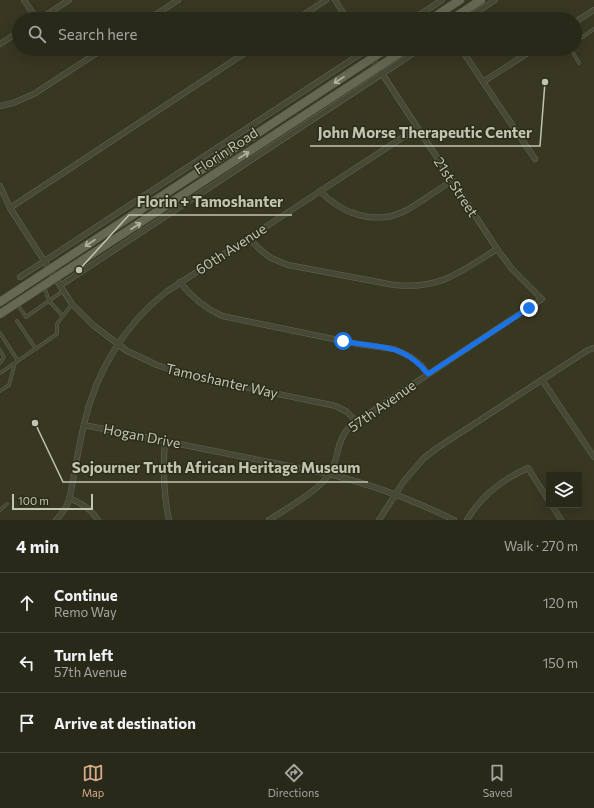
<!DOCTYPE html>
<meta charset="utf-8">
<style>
:root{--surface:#29291a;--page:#353527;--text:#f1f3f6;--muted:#a5a6a2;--line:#454539;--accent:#d6ab8b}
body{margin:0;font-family:Commissioner,sans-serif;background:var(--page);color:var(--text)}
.controls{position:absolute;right:12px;bottom:12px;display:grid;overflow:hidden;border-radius:0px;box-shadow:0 4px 16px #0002}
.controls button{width:36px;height:36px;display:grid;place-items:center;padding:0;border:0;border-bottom:1px solid var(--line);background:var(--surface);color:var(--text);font:20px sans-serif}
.scale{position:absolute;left:12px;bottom:10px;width:81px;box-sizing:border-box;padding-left:4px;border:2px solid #c3c4b0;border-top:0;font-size:11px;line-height:14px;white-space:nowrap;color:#c3c4b0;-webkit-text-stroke:3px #2c2c1b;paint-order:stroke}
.stop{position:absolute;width:12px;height:12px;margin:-9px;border:3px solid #1a73e8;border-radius:50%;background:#fff}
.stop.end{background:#1a73e8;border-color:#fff;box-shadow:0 1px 4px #0008}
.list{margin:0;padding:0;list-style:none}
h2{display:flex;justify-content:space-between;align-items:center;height:52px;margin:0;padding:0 16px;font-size:17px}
h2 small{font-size:13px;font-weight:400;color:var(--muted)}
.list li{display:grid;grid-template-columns:26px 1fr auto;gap:12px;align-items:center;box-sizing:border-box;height:60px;padding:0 16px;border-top:1px solid var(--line)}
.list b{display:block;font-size:15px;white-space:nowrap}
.list p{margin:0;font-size:13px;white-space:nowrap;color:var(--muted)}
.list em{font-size:13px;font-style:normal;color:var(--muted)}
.icon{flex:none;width:22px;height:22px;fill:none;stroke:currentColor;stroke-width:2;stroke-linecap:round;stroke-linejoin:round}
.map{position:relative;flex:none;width:594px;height:520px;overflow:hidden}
.search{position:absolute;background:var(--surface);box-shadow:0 4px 16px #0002;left:12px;right:12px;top:12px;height:44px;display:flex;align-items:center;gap:10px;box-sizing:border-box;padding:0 14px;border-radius:22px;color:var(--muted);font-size:15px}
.sheet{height:232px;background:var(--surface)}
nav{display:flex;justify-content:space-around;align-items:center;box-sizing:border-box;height:56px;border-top:1px solid var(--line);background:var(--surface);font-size:11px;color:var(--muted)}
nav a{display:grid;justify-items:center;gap:2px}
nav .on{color:var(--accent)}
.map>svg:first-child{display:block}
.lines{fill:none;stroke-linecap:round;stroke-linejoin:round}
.lane-casing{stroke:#656553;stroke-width:3.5}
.street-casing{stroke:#656553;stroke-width:6}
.primary-casing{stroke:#535442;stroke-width:9}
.lane{stroke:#474835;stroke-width:2.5}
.street{stroke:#474835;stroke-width:5}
.primary{stroke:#676853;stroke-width:8}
.oneway{stroke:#b1b29d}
.route{stroke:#1a73e8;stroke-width:5}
.labels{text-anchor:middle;stroke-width:3;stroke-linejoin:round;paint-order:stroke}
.street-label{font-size:14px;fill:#c3c4b0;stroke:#2c2c1b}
.leader{fill:none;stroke:#c3c4b0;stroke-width:1.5}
.callout-dot{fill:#c3c4b0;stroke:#2c2c1b;stroke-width:1.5}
.callout-label{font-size:15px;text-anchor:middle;font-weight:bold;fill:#c3c4b0;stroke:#2c2c1b;stroke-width:3;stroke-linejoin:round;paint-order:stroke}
</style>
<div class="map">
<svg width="594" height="520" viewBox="0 0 594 520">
<rect width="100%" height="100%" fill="#373722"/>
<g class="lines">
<!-- lane casing -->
<g class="lane-casing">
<g id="lane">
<path d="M575 38H581L594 29"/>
<path d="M571 49 579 63"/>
<path d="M44 286 49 301 63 316"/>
<path d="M17 304 26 317 63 291"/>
<path d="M17 321 36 349"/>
<path d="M0 333 18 361"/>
<path d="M0 350 4 357 0 363"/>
<path d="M0 373 57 334V324L72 304"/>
<path d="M0 391 9 385 15 363"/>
<path d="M0 510 7 504"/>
</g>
</g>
<!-- street casing -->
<g class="street-casing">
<g id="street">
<path d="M24 0 37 19"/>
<path d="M335 0 347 19"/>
<path d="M40 19 69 0"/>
<path d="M149 19 178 0"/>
<path d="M297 19 326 0"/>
<path d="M413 19 442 0"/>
<path d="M466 19 495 0"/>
<path d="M575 22 594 10"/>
<path d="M0 44 19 32"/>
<path d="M461 49 535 159"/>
<path d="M483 82 534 49"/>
<path d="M0 106 13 103 34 94 103 49"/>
<path d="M0 186 10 208 72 304 93 325 127 351 157 365 186 375 336 406 347 412 356 421"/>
<path d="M320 191C343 215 377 226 407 210 423 201 437 190 452 181"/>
<path d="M10 208 251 49"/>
<path d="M248 238 263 252 271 258 288 265 394 285C439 290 461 272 497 249"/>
<path d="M20 277 368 49"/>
<path d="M180 282C192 298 205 308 222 316L358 344 394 349 411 357 421 365 428 374"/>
<path d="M61 285 420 49"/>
<path d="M542 380 594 457"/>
<path d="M84 425 329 474C373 485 414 500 454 520"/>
<path d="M165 440C163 468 163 493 169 520"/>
<path d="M69 498C82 503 91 509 98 520"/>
<path d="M552 505 561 520"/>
<path d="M56 520C60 516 64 511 67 505 71 496 72 485 74 475 77 458 80 441 84 424 96 372 124 325 166 292L417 128"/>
<path d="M269 520C287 508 319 491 330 473 340 456 335 443 350 426L542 299 512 269 497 249 366 49"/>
<path d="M379 520 404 481 424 458 437 448 588 350 594 348"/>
<path d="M467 520C481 496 503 479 528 468L549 501"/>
</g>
</g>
<!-- primary casing -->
<g class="primary-casing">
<g id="primary">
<path d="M431 19 460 0"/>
<path d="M452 19 481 0"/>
<path d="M0 302 386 49"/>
<path d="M0 314 406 49"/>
</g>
</g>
<!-- lane -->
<use href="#lane" class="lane"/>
<!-- street -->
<use href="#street" class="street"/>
<!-- primary -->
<use href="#primary" class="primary"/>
</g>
<!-- one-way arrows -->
<defs><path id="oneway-shaft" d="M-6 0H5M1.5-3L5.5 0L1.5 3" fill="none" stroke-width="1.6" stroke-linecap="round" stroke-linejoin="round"/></defs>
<g class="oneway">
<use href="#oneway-shaft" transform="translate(339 80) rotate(147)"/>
<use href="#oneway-shaft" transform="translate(244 155) rotate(-33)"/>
<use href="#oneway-shaft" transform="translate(136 226) rotate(-33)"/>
<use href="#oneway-shaft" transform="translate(90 243) rotate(147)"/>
</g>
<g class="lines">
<!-- route -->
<path class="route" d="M343 341C380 349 402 342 428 374L529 308"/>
</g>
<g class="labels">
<!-- street labels -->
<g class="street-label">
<text transform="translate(226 151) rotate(-33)" y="5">Florin Road</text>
<text transform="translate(456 187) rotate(57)" y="5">21st Street</text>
<text transform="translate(231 249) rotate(-33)" y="5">60th Avenue</text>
<text transform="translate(222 381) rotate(13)" y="5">Tamoshanter Way</text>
<text transform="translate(382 406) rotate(-35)" y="5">57th Avenue</text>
<text transform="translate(142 436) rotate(11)" y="5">Hogan Drive</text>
</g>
</g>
<!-- callouts -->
<path class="leader" d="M545 82L540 146H310M79 270L129 215H292M35 423L63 482H368"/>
<g class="callout-dot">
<circle cx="545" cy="82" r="4"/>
<circle cx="79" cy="270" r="4"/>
<circle cx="35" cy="423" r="4"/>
</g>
<g class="callout-label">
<text x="425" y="138">John Morse Therapeutic Center</text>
<text x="210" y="207">Florin + Tamoshanter</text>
<text x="216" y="473">Sojourner Truth African Heritage Museum</text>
</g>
</svg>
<div class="controls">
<button><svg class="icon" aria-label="layers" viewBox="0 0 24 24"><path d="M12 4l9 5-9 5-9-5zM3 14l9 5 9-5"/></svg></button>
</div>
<div class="scale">100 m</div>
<div class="stop" style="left:343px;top:341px"></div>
<div class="stop end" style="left:529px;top:308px"></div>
<div class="search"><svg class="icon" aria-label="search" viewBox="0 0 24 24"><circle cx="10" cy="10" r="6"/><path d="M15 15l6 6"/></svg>Search here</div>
</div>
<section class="sheet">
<h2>4 min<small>Walk · 270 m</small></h2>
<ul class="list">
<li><svg class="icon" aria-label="ahead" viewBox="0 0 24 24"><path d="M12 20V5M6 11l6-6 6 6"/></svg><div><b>Continue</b><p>Remo Way</p></div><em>120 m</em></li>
<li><svg class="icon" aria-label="left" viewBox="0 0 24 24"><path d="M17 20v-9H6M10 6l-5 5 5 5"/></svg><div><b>Turn left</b><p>57th Avenue</p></div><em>150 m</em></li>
<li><svg class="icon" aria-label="arrive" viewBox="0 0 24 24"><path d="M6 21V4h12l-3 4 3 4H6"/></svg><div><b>Arrive at destination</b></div></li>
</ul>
</section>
<nav>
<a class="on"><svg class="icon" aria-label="map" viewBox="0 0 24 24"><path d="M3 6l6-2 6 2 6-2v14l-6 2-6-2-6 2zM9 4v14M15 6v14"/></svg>Map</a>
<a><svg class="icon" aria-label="directions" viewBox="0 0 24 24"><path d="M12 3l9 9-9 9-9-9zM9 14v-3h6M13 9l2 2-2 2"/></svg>Directions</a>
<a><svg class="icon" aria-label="saved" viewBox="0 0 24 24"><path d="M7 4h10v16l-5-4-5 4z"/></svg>Saved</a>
</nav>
